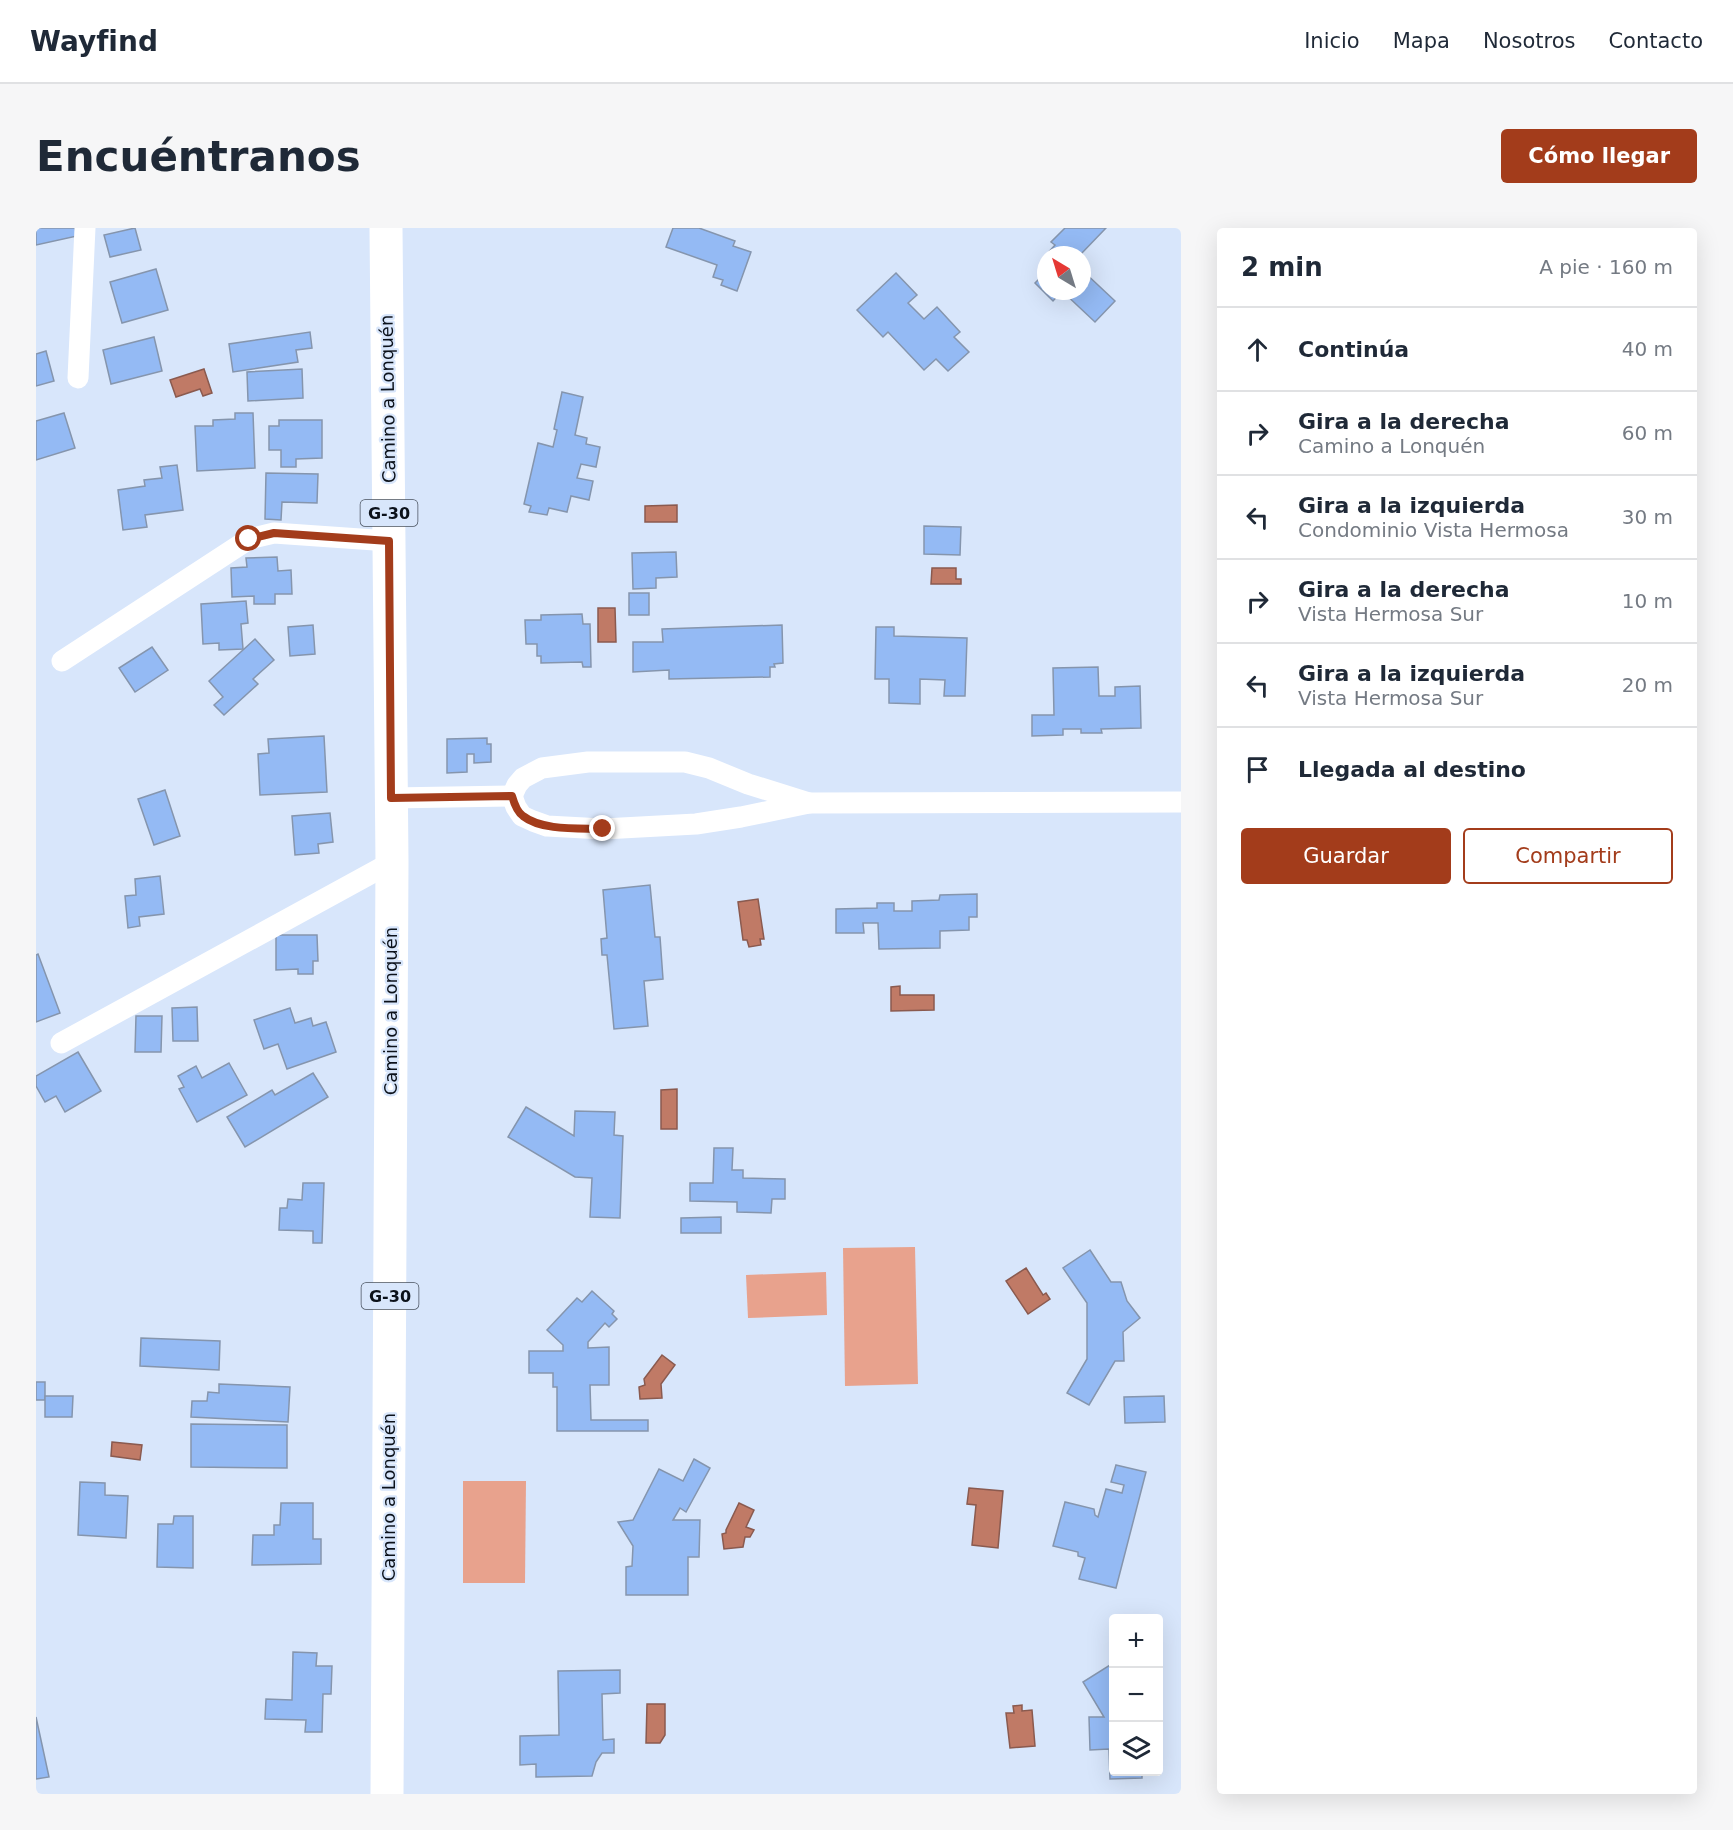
<!DOCTYPE html>
<html lang="es">
<meta charset="utf-8">
<style>
:root{--surface:#fff;--page:#f6f6f7;--text:#1f2937;--muted:#747a83;--line:#e0e1e3;--accent:#a33c1b}
body{margin:0;font-family:"DejaVu Sans",sans-serif;background:var(--page);color:var(--text)}
.controls{position:absolute;right:18px;bottom:18px;display:grid;overflow:hidden;border-radius:6px;box-shadow:0 6px 24px #0002}
.controls button{width:54px;height:54px;display:grid;place-items:center;padding:0;border:0;border-bottom:2px solid var(--line);background:var(--surface);color:var(--text);font:30px sans-serif}
.compass{position:absolute;left:1001px;top:18px;width:54px;height:54px;border-radius:50%;background:var(--surface);box-shadow:0 6px 24px #0002;rotate:322deg}
.stop{position:absolute;width:18px;height:18px;margin:-14px;border:4px solid #a33c1b;border-radius:50%;background:#fff}
.stop.end{background:#a33c1b;border-color:#fff;box-shadow:0 2px 6px #0008}
.list{margin:0;padding:0;list-style:none}
h2{display:flex;justify-content:space-between;align-items:center;height:78px;margin:0;padding:0 24px;font-size:26px}
h2 small{font-size:20px;font-weight:400;color:var(--muted)}
.list li{display:grid;grid-template-columns:39px 1fr auto;gap:18px;align-items:center;box-sizing:border-box;height:84px;padding:0 24px;border-top:2px solid var(--line)}
.list b{display:block;font-size:22px;white-space:nowrap}
.list p{margin:0;font-size:20px;white-space:nowrap;color:var(--muted)}
.list em{font-size:20px;font-style:normal;color:var(--muted)}
.actions{display:flex;gap:12px;padding:18px 24px}
.actions a{flex:1;padding:14px 0;border:2px solid var(--accent);border-radius:6px;text-align:center;font-size:21px;color:var(--accent)}
.actions .main{background:var(--accent);color:#fff}
.icon{flex:none;width:33px;height:33px;fill:none;stroke:currentColor;stroke-width:2;stroke-linecap:round;stroke-linejoin:round}
.map{position:relative;flex:none;width:1145px;height:1566px;overflow:hidden;border-radius:6px}
header{display:flex;align-items:center;gap:36px;box-sizing:border-box;height:84px;padding:0 30px;background:var(--surface);border-bottom:2px solid var(--line)}
header strong{font-size:28px}
nav{display:flex;gap:33px;margin-inline-start:auto;font-size:21px}
.intro{display:flex;align-items:center;justify-content:space-between;box-sizing:border-box;height:144px;padding:0 36px}
h1{margin:0;font-size:42px}
.button{padding:15px 27px;border-radius:6px;background:var(--accent);color:#fff;font-size:21px;font-weight:700}
main{display:flex;gap:36px;padding:0 36px}
aside{flex:1;background:var(--surface);border-radius:6px;box-shadow:0 6px 24px #0002}
.map>svg:first-child{display:block}
.green{fill:#e8a28d}
.water{fill:#c07a66;stroke:#8a5a4f;stroke-width:1.5}
.building{fill:#94baf4;stroke:#8595ad;stroke-width:1.5}
.lines{fill:none;stroke-linecap:round;stroke-linejoin:round}
.street{stroke:#fff;stroke-width:21}
.primary{stroke:#fff;stroke-width:33}
.route{stroke:#a33c1b;stroke-width:8}
.labels{text-anchor:middle;stroke-width:4.5;stroke-linejoin:round;paint-order:stroke}
.shield{fill:#d8e6fb;stroke:#48515e;stroke-width:1.5}
.shield-label{font-size:16px;font-weight:bold;fill:#0b111a}
.street-label{font-size:18px;fill:#0b111a;stroke:#d8e6fb}
</style>
<header>
<strong>Wayfind</strong>
<nav><a>Inicio</a><a>Mapa</a><a>Nosotros</a><a>Contacto</a></nav>
</header>
<div class="intro"><h1>Encuéntranos</h1><a class="button">Cómo llegar</a></div>
<main>
<div class="map">
<svg width="1145" height="1566" viewBox="0 0 1145 1566">
<rect width="100%" height="100%" fill="#d8e6fb"/>
<!-- green -->
<g class="green">
<path d="M879 1019 882 1156 809 1158 807 1020Z"/>
<path d="M790 1044 791 1087 712 1090 710 1047Z"/>
<path d="M427 1253H490L489 1355H427Z"/>
</g>
<!-- water -->
<g class="water">
<path d="M168 141 176 165 167 168 164 161 140 169 134 152Z"/>
<path d="M641 277V294H609V278Z"/>
<path d="M896 340H920V351H925V356H895Z"/>
<path d="M562 380H579L580 414H562Z"/>
<path d="M722 671 728 711H724L725 717 713 719 711 712H707L702 674Z"/>
<path d="M864 758V767H898V782L855 783V759Z"/>
<path d="M641 861V901H625V862Z"/>
<path d="M990 1040 1007 1067 1010 1065 1014 1071 992 1086 970 1053Z"/>
<path d="M626 1127 639 1137 625 1156 626 1170 604 1171 603 1159 609 1157 608 1151Z"/>
<path d="M76 1214 106 1217 104 1232 75 1228Z"/>
<path d="M933 1260 967 1263 962 1320 936 1317 940 1277 931 1276Z"/>
<path d="M703 1275 718 1282 710 1299 718 1302 714 1309H709L707 1319 688 1321 686 1306 690 1305V1302Z"/>
<path d="M611 1476H629V1507L624 1515H610Z"/>
<path d="M986 1477V1483L996 1482 999 1518 974 1520 970 1485H978L977 1478Z"/>
</g>
<!-- building -->
<g class="building">
<path d="M0 0H39L41 8 0 17Z"/>
<path d="M99 0 105 22 74 29 68 7Z"/>
<path d="M637 0H663L699 13 697 18 715 24 701 63 685 57 687 52 677 49 681 37 630 19Z"/>
<path d="M1029 0H1070L1044 27H1010L1019 17 1015 14Z"/>
<path d="M120 41 132 82 86 95 74 54Z"/>
<path d="M1046 42 1079 73 1059 94 1026 63 1017 73 999 55 1010 44V63H1046Z"/>
<path d="M860 45 881 67 872 75 888 91 901 79 924 104 918 109 933 124 912 143 900 131 888 142 852 104 847 109 821 82Z"/>
<path d="M274 104 276 120 260 122 262 134 197 144 193 116Z"/>
<path d="M118 109 126 143 75 156 67 122Z"/>
<path d="M10 123 18 153 0 158V126Z"/>
<path d="M266 141 267 170 212 173 211 144Z"/>
<path d="M526 164 547 169 539 207 551 210 550 216 564 219 560 239 545 236 541 250 557 253 553 272 535 268 531 284 513 280 511 287 493 284 495 278 488 276 502 215 517 219 521 202 518 201Z"/>
<path d="M28 185 39 220 0 232V193Z"/>
<path d="M199 185H217L219 240 161 243 159 198H177V192L199 191Z"/>
<path d="M243 192H286V230L260 231V239H245V222H233V198H243Z"/>
<path d="M141 237 147 282 109 287 111 299 87 302 82 262 109 258 108 252 126 250 124 239Z"/>
<path d="M230 245 282 246 281 275 246 274 245 292 229 291Z"/>
<path d="M888 298 925 299 924 327 888 326Z"/>
<path d="M640 324 641 349 620 350V360L597 361 596 325Z"/>
<path d="M241 329 242 343 255 342 256 366H239V376H218V368L196 369 195 340 211 339 210 330Z"/>
<rect x="593" y="365" width="20" height="22"/>
<path d="M210 373 212 395 205 396 207 421 183 422V415L167 416 165 376Z"/>
<path d="M546 386 547 396H554L555 439H547L546 434 505 435V428H501V416H490L489 392H505V387Z"/>
<path d="M277 397 279 426 254 428 252 399Z"/>
<path d="M746 397 747 435 738 436 739 439H734V449L633 451V442L597 444V414H627L626 401Z"/>
<path d="M840 399H858V408L931 410 929 468H908L909 452 884 451V476L853 475V451H839Z"/>
<path d="M219 411 238 432 217 451 222 456 188 487 178 477 187 469 173 453Z"/>
<path d="M116 419 132 442 99 464 83 440Z"/>
<path d="M1062 439 1063 468H1079V459L1104 458 1105 500 1065 501 1066 505H1045V501H1027V507L996 508V487H1018L1017 440Z"/>
<path d="M288 508 291 564 224 567 222 526 233 525 232 511Z"/>
<path d="M451 510V516H455V534L438 535V526H431V544L411 545V511Z"/>
<path d="M129 562 144 608 118 617 102 571Z"/>
<path d="M294 585 297 614 282 616 283 625 259 627 256 588Z"/>
<path d="M124 648 128 686 103 689 104 698 92 700 89 668 100 667 99 651Z"/>
<path d="M614 657 619 709H624L627 751 608 753 612 798 578 801 571 727H566L565 711 571 710 567 662Z"/>
<path d="M941 666V689H933V702L904 703V720L843 721 842 695H827L828 705H800V681L841 680V675H858V683H876V673L903 672 904 667Z"/>
<path d="M240 707H281L282 733H277V746H262V741L240 742Z"/>
<path d="M2 726 24 785 0 794V727Z"/>
<path d="M161 779 162 813H137L136 780Z"/>
<path d="M254 780 259 795 275 790 277 798 290 794 300 824 251 841 242 816 228 821 218 792Z"/>
<path d="M100 788H126L125 824H99Z"/>
<path d="M42 824 65 863 29 884 20 868 9 874 0 858V848Z"/>
<path d="M193 835 211 867 161 894 143 861 148 859 142 848 160 838 166 850Z"/>
<path d="M277 845 292 869 209 919 191 889 236 862 239 867Z"/>
<path d="M490 879 538 908 539 883 579 884 578 907 587 908 584 990 554 989 556 950 539 949 472 909Z"/>
<path d="M678 920H697L696 942H707V950L749 951V971H736L735 985 701 984V974L654 973V955H677Z"/>
<path d="M267 955H288L286 1015H277V1003L243 1002 244 980H251L252 971 266 972Z"/>
<path d="M685 989V1005H645V990Z"/>
<path d="M1054 1022 1075 1054H1085L1091 1073 1104 1090 1087 1104 1088 1133H1079L1053 1177 1031 1165 1051 1131V1075L1027 1040Z"/>
<path d="M556 1063 578 1083 576 1086 581 1091 573 1099 569 1095 552 1114V1120L573 1119V1157H554L555 1192H612V1203H521V1159H517V1145H493V1123H527V1117L511 1102 541 1070 546 1074Z"/>
<path d="M105 1110 184 1113 183 1142 104 1138Z"/>
<rect x="0" y="1154" width="9" height="18"/>
<path d="M183 1156 254 1159 252 1194 155 1189 156 1173H171L172 1164 183 1165Z"/>
<path d="M9 1168H37L36 1189H9Z"/>
<path d="M1128 1168 1129 1194 1089 1195 1088 1169Z"/>
<path d="M155 1196 251 1197V1240L155 1239Z"/>
<path d="M658 1231 674 1240 650 1284 644 1280 637 1292H664L663 1329H652V1367H590V1339L596 1338 597 1318 582 1294 597 1292 623 1241 647 1253Z"/>
<path d="M1080 1237 1110 1244 1080 1360 1043 1351 1049 1330 1042 1328V1324L1017 1318 1029 1274 1058 1281 1059 1287 1062 1289 1070 1261 1086 1265 1088 1257 1075 1254Z"/>
<path d="M44 1254 69 1255V1267L92 1268 90 1310 42 1307Z"/>
<path d="M245 1275H277V1311H285V1336L216 1337 217 1307H238V1297H244Z"/>
<path d="M138 1288H157V1340L121 1339 122 1296H137Z"/>
<path d="M257 1424 281 1425 280 1438H296L295 1466H287L286 1504H269L270 1492 229 1491 230 1471 256 1472Z"/>
<path d="M1074 1437 1078 1443V1544H1106V1550L1074 1551 1073 1521 1054 1522 1053 1489H1068L1047 1454Z"/>
<path d="M584 1442V1465L566 1466 567 1512 578 1511V1525H566L560 1534 556 1548 500 1549V1536L484 1537V1508L523 1507 522 1443Z"/>
<path d="M0 1489 13 1549 0 1551Z"/>
</g>
<g class="lines">
<!-- street -->
<g class="street">
<path d="M42 150 49 0"/>
<path d="M26 433 213 311 238 305 353 313"/>
<path d="M476 568 480 579 486 588 497 593 511 598 567 601 660 596 705 589 773 575 1145 574"/>
<path d="M476 568 481 557 487 550 506 540 552 534H649L673 540 712 556 773 575"/>
<path d="M355 570 476 568"/>
<path d="M25 815 356 634"/>
</g>
<!-- primary -->
<path class="primary" d="M350 0 356 634 351 1566"/>
</g>
<g class="lines">
<!-- route -->
<path class="route" d="M213 311 238 305 353 313 355 570 476 568C478 575 481 584 487 588 506 603 544 600 567 601"/>
</g>
<g class="labels">
<!-- shield labels -->
<g class="shield">
<rect x="324.5" y="272" width="57" height="26" rx="4.5"/>
<rect x="325.5" y="1055" width="57" height="26" rx="4.5"/>
</g>
<g class="shield-label">
<text x="353" y="291">G-30</text>
<text x="354" y="1074">G-30</text>
</g>
<!-- street labels -->
<g class="street-label">
<text transform="translate(352 171) rotate(-91)" y="6">Camino a Lonquén</text>
<text transform="translate(355 783) rotate(-90)" y="6">Camino a Lonquén</text>
<text transform="translate(353 1269) rotate(-90)" y="6">Camino a Lonquén</text>
</g>
</g>
</svg>
<div class="controls">
<button>+</button>
<button>−</button>
<button><svg class="icon" aria-label="layers" viewBox="0 0 24 24"><path d="M12 4l9 5-9 5-9-5zM3 14l9 5 9-5"/></svg></button>
</div>
<svg class="compass" viewBox="-18 -18 36 36"><path d="M0-13l5 13h-10z" fill="#e53935"/><path d="M0 13l5-13h-10z" fill="#747a83"/></svg>
<div class="stop" style="left:213px;top:311px"></div>
<div class="stop end" style="left:567px;top:601px"></div>
</div>
<aside>
<h2>2 min<small>A pie · 160 m</small></h2>
<ul class="list">
<li><svg class="icon" aria-label="ahead" viewBox="0 0 24 24"><path d="M12 20V5M6 11l6-6 6 6"/></svg><div><b>Continúa</b></div><em>40 m</em></li>
<li><svg class="icon" aria-label="right" viewBox="0 0 24 24"><path d="M7 20v-9h11M14 6l5 5-5 5"/></svg><div><b>Gira a la derecha</b><p>Camino a Lonquén</p></div><em>60 m</em></li>
<li><svg class="icon" aria-label="left" viewBox="0 0 24 24"><path d="M17 20v-9H6M10 6l-5 5 5 5"/></svg><div><b>Gira a la izquierda</b><p>Condominio Vista Hermosa</p></div><em>30 m</em></li>
<li><svg class="icon" aria-label="right" viewBox="0 0 24 24"><path d="M7 20v-9h11M14 6l5 5-5 5"/></svg><div><b>Gira a la derecha</b><p>Vista Hermosa Sur</p></div><em>10 m</em></li>
<li><svg class="icon" aria-label="left" viewBox="0 0 24 24"><path d="M17 20v-9H6M10 6l-5 5 5 5"/></svg><div><b>Gira a la izquierda</b><p>Vista Hermosa Sur</p></div><em>20 m</em></li>
<li><svg class="icon" aria-label="arrive" viewBox="0 0 24 24"><path d="M6 21V4h12l-3 4 3 4H6"/></svg><div><b>Llegada al destino</b></div></li>
</ul>
<div class="actions"><a class="main">Guardar</a><a>Compartir</a></div>
</aside>
</main>
